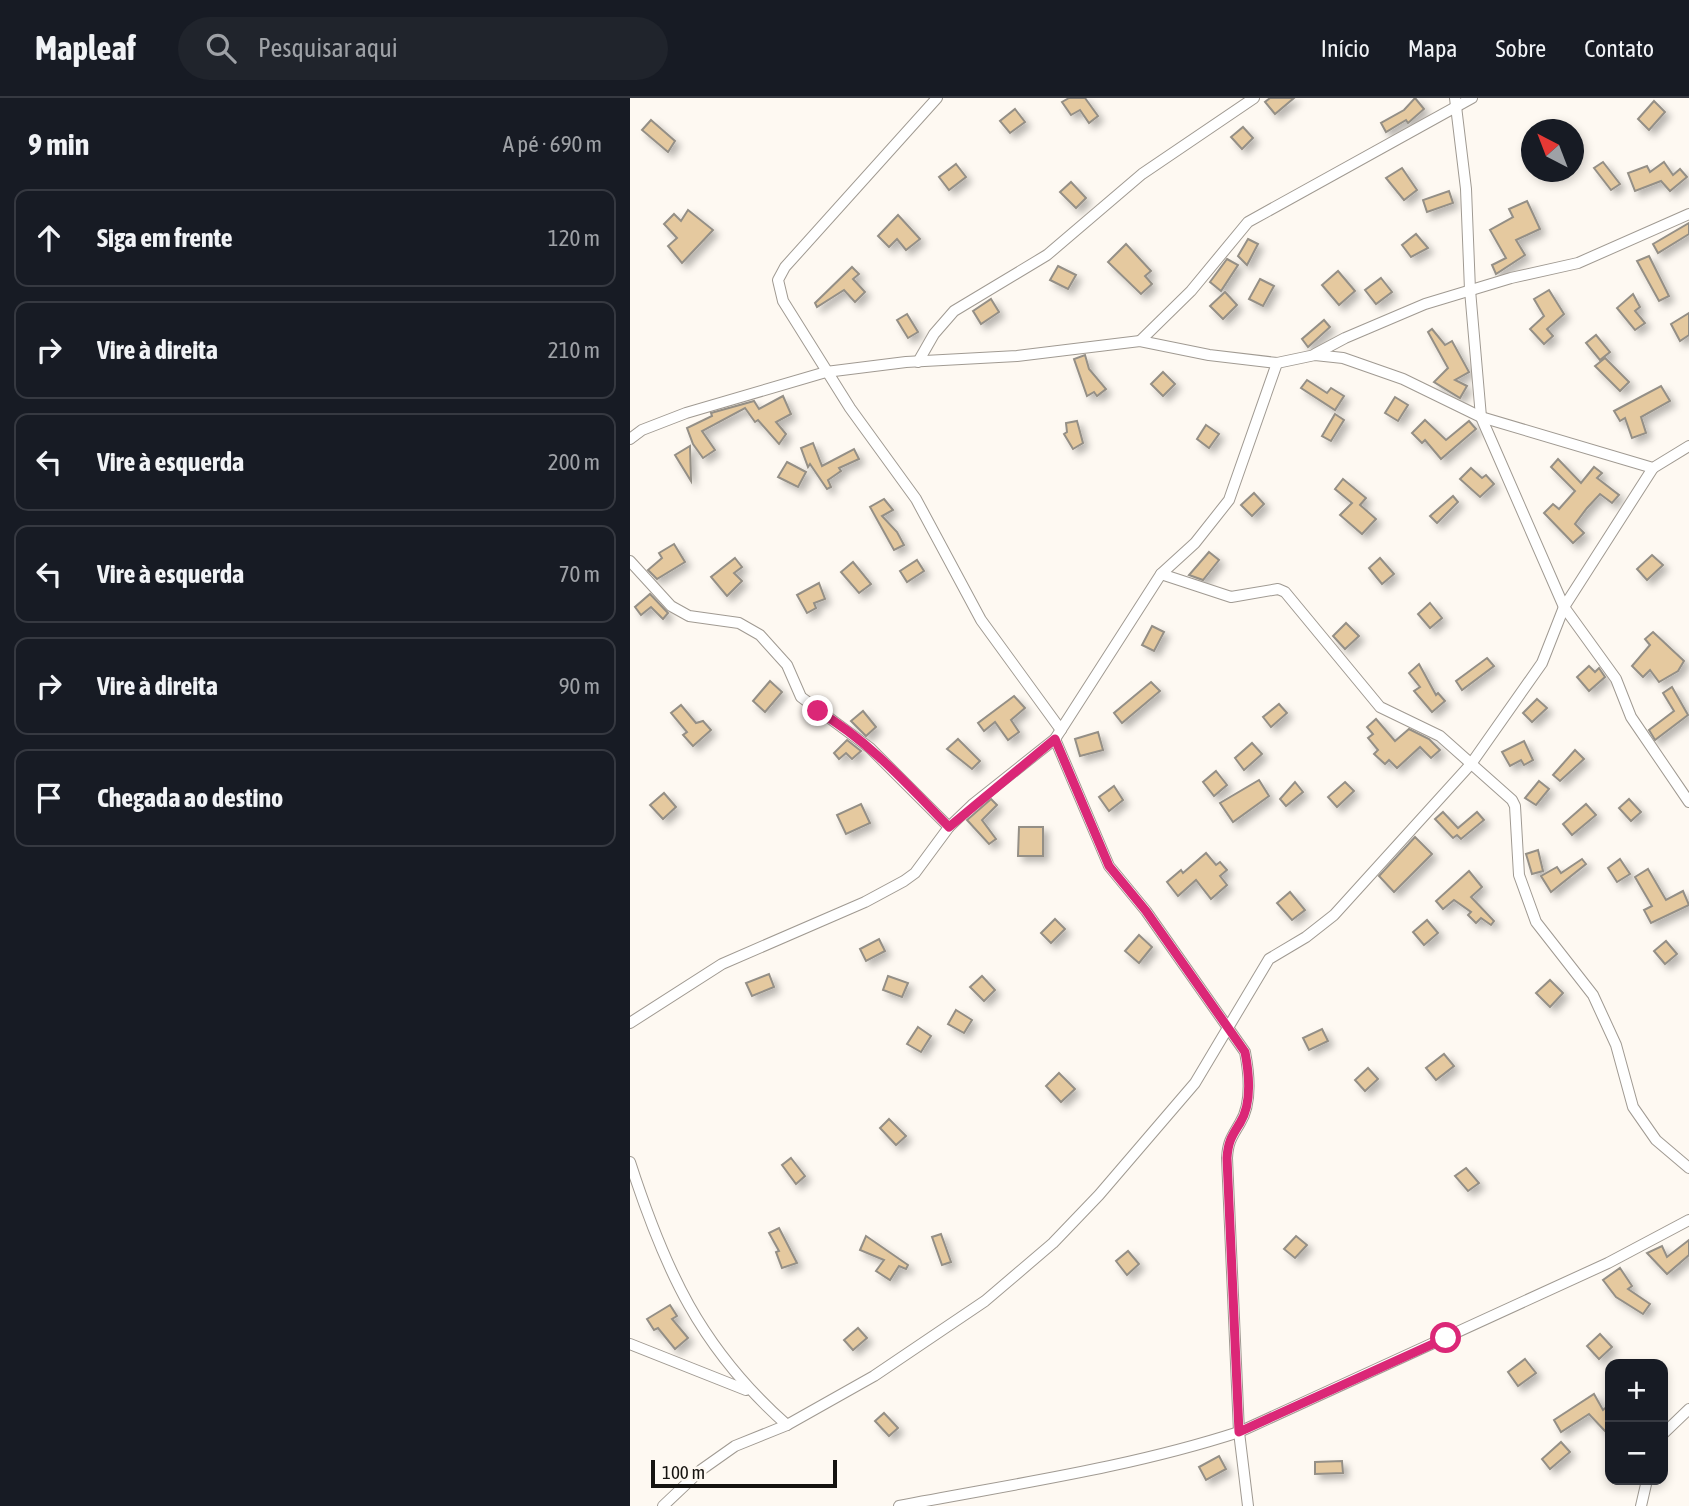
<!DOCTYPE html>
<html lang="pt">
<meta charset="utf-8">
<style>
:root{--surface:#171b24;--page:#20242c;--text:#f1f3f6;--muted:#9ea1a6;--line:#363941}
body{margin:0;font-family:"Asap Condensed",sans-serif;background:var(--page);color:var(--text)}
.controls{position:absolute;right:21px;bottom:21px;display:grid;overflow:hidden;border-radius:14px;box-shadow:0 4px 10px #0003}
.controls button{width:63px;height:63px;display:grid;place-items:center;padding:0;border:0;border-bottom:2px solid var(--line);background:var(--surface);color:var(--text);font:35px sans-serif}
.compass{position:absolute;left:891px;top:21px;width:63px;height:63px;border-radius:50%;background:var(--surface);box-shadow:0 4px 10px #0003;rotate:318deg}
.scale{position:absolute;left:21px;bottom:18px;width:186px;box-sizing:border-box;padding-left:7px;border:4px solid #151310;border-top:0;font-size:19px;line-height:24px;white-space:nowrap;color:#151310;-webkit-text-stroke:5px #fef9f2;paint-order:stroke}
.stop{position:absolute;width:21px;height:21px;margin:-16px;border:5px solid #db2777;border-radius:50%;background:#fff}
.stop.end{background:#db2777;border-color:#fff;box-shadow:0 2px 7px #0008}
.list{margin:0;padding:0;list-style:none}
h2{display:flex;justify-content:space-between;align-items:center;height:91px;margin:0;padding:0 28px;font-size:30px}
h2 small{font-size:23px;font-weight:400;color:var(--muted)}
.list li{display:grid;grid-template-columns:46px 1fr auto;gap:21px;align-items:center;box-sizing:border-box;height:98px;margin:0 14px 14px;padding:0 14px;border:2px solid var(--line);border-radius:14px}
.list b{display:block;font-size:26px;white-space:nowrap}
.list em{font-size:23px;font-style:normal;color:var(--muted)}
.icon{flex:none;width:38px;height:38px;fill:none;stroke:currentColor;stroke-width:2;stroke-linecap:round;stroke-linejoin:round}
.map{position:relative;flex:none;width:1059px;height:1408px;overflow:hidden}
header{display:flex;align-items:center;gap:42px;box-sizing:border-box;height:98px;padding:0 35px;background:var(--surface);border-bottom:2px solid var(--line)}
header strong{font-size:33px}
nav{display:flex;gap:38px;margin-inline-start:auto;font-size:24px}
.search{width:490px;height:63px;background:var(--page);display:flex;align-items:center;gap:18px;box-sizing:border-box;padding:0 24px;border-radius:38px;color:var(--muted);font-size:26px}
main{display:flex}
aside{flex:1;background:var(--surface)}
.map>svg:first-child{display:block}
.building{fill:#e5c99f;stroke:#948f86;stroke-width:2;filter:url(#shadow)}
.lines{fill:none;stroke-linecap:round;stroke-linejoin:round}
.street-casing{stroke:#a09a92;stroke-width:12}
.street{stroke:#fff;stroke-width:10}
.route{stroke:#db2777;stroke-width:9}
</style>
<header>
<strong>Mapleaf</strong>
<div class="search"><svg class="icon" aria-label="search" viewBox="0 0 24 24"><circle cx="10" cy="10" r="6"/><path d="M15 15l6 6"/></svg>Pesquisar aqui</div>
<nav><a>Início</a><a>Mapa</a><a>Sobre</a><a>Contato</a></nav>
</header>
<main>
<aside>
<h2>9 min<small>A pé · 690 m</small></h2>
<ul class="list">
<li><svg class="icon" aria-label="ahead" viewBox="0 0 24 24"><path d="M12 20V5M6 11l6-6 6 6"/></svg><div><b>Siga em frente</b></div><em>120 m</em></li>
<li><svg class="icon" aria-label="right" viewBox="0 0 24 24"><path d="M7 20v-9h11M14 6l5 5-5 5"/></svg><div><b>Vire à direita</b></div><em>210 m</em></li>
<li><svg class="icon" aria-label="left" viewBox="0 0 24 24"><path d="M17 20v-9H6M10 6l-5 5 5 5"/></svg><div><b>Vire à esquerda</b></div><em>200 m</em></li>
<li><svg class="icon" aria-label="left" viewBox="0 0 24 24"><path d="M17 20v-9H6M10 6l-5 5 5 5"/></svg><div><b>Vire à esquerda</b></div><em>70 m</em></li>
<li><svg class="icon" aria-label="right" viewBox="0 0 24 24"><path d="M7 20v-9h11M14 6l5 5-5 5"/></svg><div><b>Vire à direita</b></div><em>90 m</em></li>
<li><svg class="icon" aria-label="arrive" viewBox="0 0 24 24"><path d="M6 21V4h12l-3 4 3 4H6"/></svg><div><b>Chegada ao destino</b></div></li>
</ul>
</aside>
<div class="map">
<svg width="1059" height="1408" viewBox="0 0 1059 1408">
<defs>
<filter id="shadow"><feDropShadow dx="5" dy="5" stdDeviation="3.5" flood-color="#0004"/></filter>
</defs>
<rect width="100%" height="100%" fill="#fef9f2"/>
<!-- building -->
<g class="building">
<path d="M439 0H455L468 18 459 25 450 12 441 17 432 4Z"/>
<path d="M640 0H664L645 16 635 4Z"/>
<path d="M785 0 794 11 778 25 776 22 756 34 751 25 774 12Z"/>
<path d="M1024 3 1035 14 1019 32 1008 21Z"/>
<path d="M385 11 395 24 380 35 370 23Z"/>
<path d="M21 22 45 43 38 54 12 32Z"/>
<path d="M613 29 623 40 612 51 601 39Z"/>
<path d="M973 64 990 86 981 92 964 70Z"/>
<path d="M1034 64 1043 77 1050 71 1057 79 1040 93 1031 83 1005 93 998 75 1017 68 1020 74Z"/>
<path d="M326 66 336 79 319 92 309 79Z"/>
<path d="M772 70 787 92 774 102 756 80Z"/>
<path d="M441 84 456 100 446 110 430 94Z"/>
<path d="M819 93 823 105 797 114 793 102Z"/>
<path d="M897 103 910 131 886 142 895 157 866 176 862 167 876 160 860 132 883 119 879 111Z"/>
<path d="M58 112 83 132 52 165 38 148 47 140 34 126 44 116 51 123Z"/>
<path d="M268 117 290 141 276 152 267 141 259 149 248 138Z"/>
<path d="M1059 125V136L1028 155 1023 146Z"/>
<path d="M786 136 798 150 781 159 772 147Z"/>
<path d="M618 141 628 146 617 167 608 158Z"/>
<path d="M496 146 521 173 515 178 522 186 511 196 478 164Z"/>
<path d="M1019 158 1039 198 1029 203 1007 163Z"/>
<path d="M597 161 608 167 591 193 580 184Z"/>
<path d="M428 168 446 177 438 191 420 182Z"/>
<path d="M222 169 229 176 223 181 235 194 225 204 214 192 187 209 185 205Z"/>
<path d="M708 173 725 193 709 207 692 187Z"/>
<path d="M751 180 762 194 746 206 735 192Z"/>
<path d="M630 181 644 188 633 208 619 201Z"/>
<path d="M919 192 934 216 917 231 923 238 914 246 900 231 914 218 904 201Z"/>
<path d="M595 194 607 207 593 221 580 208Z"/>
<path d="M1003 196 1010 209 1005 213 1015 225 1005 232 987 210Z"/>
<path d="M361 201 369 214 351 226 343 213Z"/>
<path d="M1059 215V237L1050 243 1041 226Z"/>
<path d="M277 216 288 234 278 240 267 222Z"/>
<path d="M694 222 700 229 678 249 672 241Z"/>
<path d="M802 231 815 247 822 243 839 274 825 282 837 288 830 300 804 284 818 270 798 234Z"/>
<path d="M966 237 980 254 970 262 956 245Z"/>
<path d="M455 257 459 271 476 291 467 298 464 294 457 298 444 261Z"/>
<path d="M975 260 999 284 990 293 965 268Z"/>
<path d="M533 274 545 286 533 298 521 286Z"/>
<path d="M677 282 697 295 701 290 714 298 705 312 671 290Z"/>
<path d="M1031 288 1040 303 1011 319 1016 335 1002 340 995 320 990 323 984 313Z"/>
<path d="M153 298 161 316 146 324 156 336 149 346 128 322 125 324 115 310 72 333 85 352 73 360 63 346 57 330 82 318 81 315 124 303 129 311Z"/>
<path d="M765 299 778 307 768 323 755 315Z"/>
<path d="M705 316 714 322 701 343 692 338Z"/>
<path d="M795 322 816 342 839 323 846 331 811 361 795 342 792 345 782 335Z"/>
<path d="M447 323 453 345 443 351 434 336 437 334 436 325Z"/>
<path d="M576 327 589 336 579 350 567 341Z"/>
<path d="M183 345 192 368 224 351 229 361 209 370 211 373 198 382 201 389 197 391 180 366 178 369 171 350Z"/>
<path d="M60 348 61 383 45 357Z"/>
<path d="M928 361 951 385 964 369 972 375 967 380 989 397 982 405 970 396 957 410 945 426 954 435 943 445 914 415 923 406 929 411 945 393 921 369Z"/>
<path d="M157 364 176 374 168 389 148 379Z"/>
<path d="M841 370 852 380 856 377 864 386 850 399 830 381Z"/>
<path d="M713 381 736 400 730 407 746 421 732 436 710 417 722 405 705 391Z"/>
<path d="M624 395 634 406 622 418 611 407Z"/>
<path d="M823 398 828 404 807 425 800 418Z"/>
<path d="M254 401 263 412 252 418 267 434 274 447 264 452 240 409Z"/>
<path d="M44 446 55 464 27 481 18 472 32 460 29 455Z"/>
<path d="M579 454 589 462 573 482 559 477Z"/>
<path d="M1022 457 1033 467 1017 482 1007 471Z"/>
<path d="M105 460 112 469 104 475 112 483 97 498 81 479Z"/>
<path d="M750 460 764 476 752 486 739 470Z"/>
<path d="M287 462 294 473 277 484 270 473Z"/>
<path d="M223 464 241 486 229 495 211 474Z"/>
<path d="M189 485 195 501 184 505 186 510 177 515 167 497Z"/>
<path d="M20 496 38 515 33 521 21 509 11 517 5 509Z"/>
<path d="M800 505 812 520 800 530 788 516Z"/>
<path d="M716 525 729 538 715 551 703 538Z"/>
<path d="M522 528 534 534 524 553 512 547Z"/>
<path d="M1023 534 1054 563 1048 573 1029 584 1020 572 1013 579 1002 568 1020 547 1015 541Z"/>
<path d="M857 560 864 568 832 592 826 583Z"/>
<path d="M789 566 806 597 808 595 815 603 802 614 784 593 790 589 779 575Z"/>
<path d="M959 568 965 574 969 570 975 579 959 593 947 579Z"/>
<path d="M140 583 152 594 135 614 123 603Z"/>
<path d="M521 584 530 593 492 625 484 615Z"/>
<path d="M1042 589 1058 617 1025 642 1019 632 1044 613 1033 595Z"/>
<path d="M384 598 395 610 381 622 389 634 378 642 365 624 354 633 348 625Z"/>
<path d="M907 601 917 610 902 624 893 615Z"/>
<path d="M649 606 657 615 641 629 633 619Z"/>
<path d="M51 607 66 625 73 623 81 632 63 648 53 637 57 634 41 615Z"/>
<path d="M233 613 246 629 236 638 221 623Z"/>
<path d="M746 621 765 643 779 631 799 641 810 652 801 660 790 649 767 670 759 662 755 666 744 656 748 652 738 640 743 636 737 629Z"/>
<path d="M468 634 473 652 450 658 445 641Z"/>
<path d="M328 641 350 663 342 671 317 651Z"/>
<path d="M217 642 231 653 222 661 216 655 209 661 204 655Z"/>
<path d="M894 643 903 662 894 667 891 662 880 668 872 654Z"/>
<path d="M622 645 632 656 614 672 605 660Z"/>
<path d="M945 652 954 661 930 683 923 677Z"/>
<path d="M586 673 597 687 584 698 573 684Z"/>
<path d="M629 682 639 698 603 724 590 705Z"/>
<path d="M909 683 919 691 906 707 895 700Z"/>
<path d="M665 684 673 694 656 708 650 701Z"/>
<path d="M715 684 724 693 707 709 698 699Z"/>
<path d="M484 688 493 702 479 713 469 699Z"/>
<path d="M34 695 46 709 33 721 20 707Z"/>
<path d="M361 701 367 707 352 722 366 741 359 746 337 722Z"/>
<path d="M999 701 1011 714 1001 723 989 710Z"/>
<path d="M231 706 240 725 216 736 207 717Z"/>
<path d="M956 706 966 717 942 737 933 726Z"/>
<path d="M813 714 828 730 847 714 854 722 831 741 827 737 823 740 805 721Z"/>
<path d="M389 729H413V758H388Z"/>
<path d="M785 739 802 756 764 794 749 778Z"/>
<path d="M908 752 913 773 902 776 896 756Z"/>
<path d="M576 755 586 767 590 764 597 772 590 778 597 787 581 801 566 782 548 798 537 784 551 772 553 775Z"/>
<path d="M952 761 956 766 921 794 911 778 927 769 931 775Z"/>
<path d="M990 761 1000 776 987 784 978 770Z"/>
<path d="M1018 771 1036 802 1053 793 1059 807 1021 825 1014 812 1022 808 1005 779Z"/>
<path d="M839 773 852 789 841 799 864 823 861 827 851 820 846 825 838 817 841 814 824 802 813 811 806 803Z"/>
<path d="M660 794 675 812 662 822 647 805Z"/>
<path d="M425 821 435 831 421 845 411 835Z"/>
<path d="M797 822 808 835 794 847 783 834Z"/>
<path d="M509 837 522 849 509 865 495 853Z"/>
<path d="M249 841 255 853 236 863 230 851Z"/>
<path d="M1036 843 1047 856 1035 866 1024 853Z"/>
<path d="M139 876 144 889 122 898 116 885Z"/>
<path d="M258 878 278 885 272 899 253 892Z"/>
<path d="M352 878 365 892 354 903 340 889Z"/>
<path d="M920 882 933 895 920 909 906 895Z"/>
<path d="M326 912 342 922 334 935 318 926Z"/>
<path d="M288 929 301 938 291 954 277 946Z"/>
<path d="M692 931 698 943 679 952 673 940Z"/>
<path d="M814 956 824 968 806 982 796 970Z"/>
<path d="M738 970 748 981 735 993 725 982Z"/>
<path d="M429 975 445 991 431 1004 416 988Z"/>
<path d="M259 1021 276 1038 266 1047 250 1030Z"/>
<path d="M161 1060 175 1078 166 1086 152 1067Z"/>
<path d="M836 1070 849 1085 838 1093 825 1078Z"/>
<path d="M149 1130 167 1165 152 1170 146 1154 149 1153 139 1135Z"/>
<path d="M311 1136 321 1164 312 1167 302 1139Z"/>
<path d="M236 1138 278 1167 276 1171 269 1168 260 1182 246 1173 254 1162 230 1152Z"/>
<path d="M666 1138 677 1147 665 1160 654 1151Z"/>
<path d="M1059 1142V1157L1037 1176 1017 1155 1032 1148 1037 1159Z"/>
<path d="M498 1153 509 1166 497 1177 486 1163Z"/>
<path d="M990 1170 1002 1188 998 1191 1020 1206 1013 1216 986 1199 973 1182Z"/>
<path d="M40 1207 47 1218 42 1221 58 1240 45 1251 28 1230 24 1232 17 1221Z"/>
<path d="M228 1230 237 1240 223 1252 214 1242Z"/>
<path d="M970 1236 982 1249 969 1261 957 1248Z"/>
<path d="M895 1261 906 1275 888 1288 878 1274Z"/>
<path d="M964 1296 973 1312 980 1306V1328L975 1333 959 1316 931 1334 924 1322Z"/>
<path d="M254 1315 268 1330 259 1338 245 1323Z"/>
<path d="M931 1344 940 1354 920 1371 912 1361Z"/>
<path d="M589 1358 596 1371 576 1382 569 1369Z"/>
<path d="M712 1363 713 1375 685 1376V1364Z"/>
</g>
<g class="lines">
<!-- street casing -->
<g class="street-casing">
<g id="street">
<path d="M307 0 155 169 148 182 153 203 220 310 286 401 351 522 431 632"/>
<path d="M825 0 836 91 840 192 851 319 934 509 986 581 1001 619 1059 704"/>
<path d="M510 243 561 193 618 124 842 0"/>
<path d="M685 256 715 240 795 206 881 180 948 165 1059 116"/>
<path d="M288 264 304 236 324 213 417 157 512 76 624 0"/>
<path d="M0 341 12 332 56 315 196 274 276 264 387 258 510 243 579 257 647 265 685 257 713 260 773 281 851 319 1023 370 1059 348"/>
<path d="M0 463 41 508 59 518 109 525 130 537 157 567 171 599 240 650 319 729"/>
<path d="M531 476 601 499 648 491 655 494 750 609 810 638 882 702 885 708 889 777 906 824 963 897 986 947 1003 1009 1026 1042 1059 1070"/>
<path d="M425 641 479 768 516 813 615 954C619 975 622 1006 610 1025 602 1039 598 1043 597 1060L609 1334 618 1408"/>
<path d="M0 925 92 866 235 804 274 783 285 775 319 729 342 707 425 641 531 476 565 445 599 402 647 265"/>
<path d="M0 1064C35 1172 70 1250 157 1327"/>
<path d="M0 1246 116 1292"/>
<path d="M1033 1336 1059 1311"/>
<path d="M33 1408 71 1372 105 1348 157 1327 244 1278 355 1203 423 1145 469 1097 565 985 639 861 676 839 704 817 841 666 912 565 934 509 1023 370"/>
<path d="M269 1408C383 1386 498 1370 609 1334L978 1165 1059 1122"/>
<path d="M1011 1408 1017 1382"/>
</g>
</g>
<!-- street -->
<use href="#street" class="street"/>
</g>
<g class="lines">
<!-- route -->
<path class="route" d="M188 613C239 643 278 687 319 729L425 641 479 768 516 813 615 954C619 975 622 1006 610 1025 602 1038 598 1043 597 1060L609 1334 816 1240"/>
</g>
</svg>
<div class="controls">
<button>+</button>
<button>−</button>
</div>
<svg class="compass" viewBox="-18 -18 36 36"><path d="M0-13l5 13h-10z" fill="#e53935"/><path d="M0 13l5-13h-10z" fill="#9ea1a6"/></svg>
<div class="scale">100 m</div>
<div class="stop" style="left:816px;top:1240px"></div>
<div class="stop end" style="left:188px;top:613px"></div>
</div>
</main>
